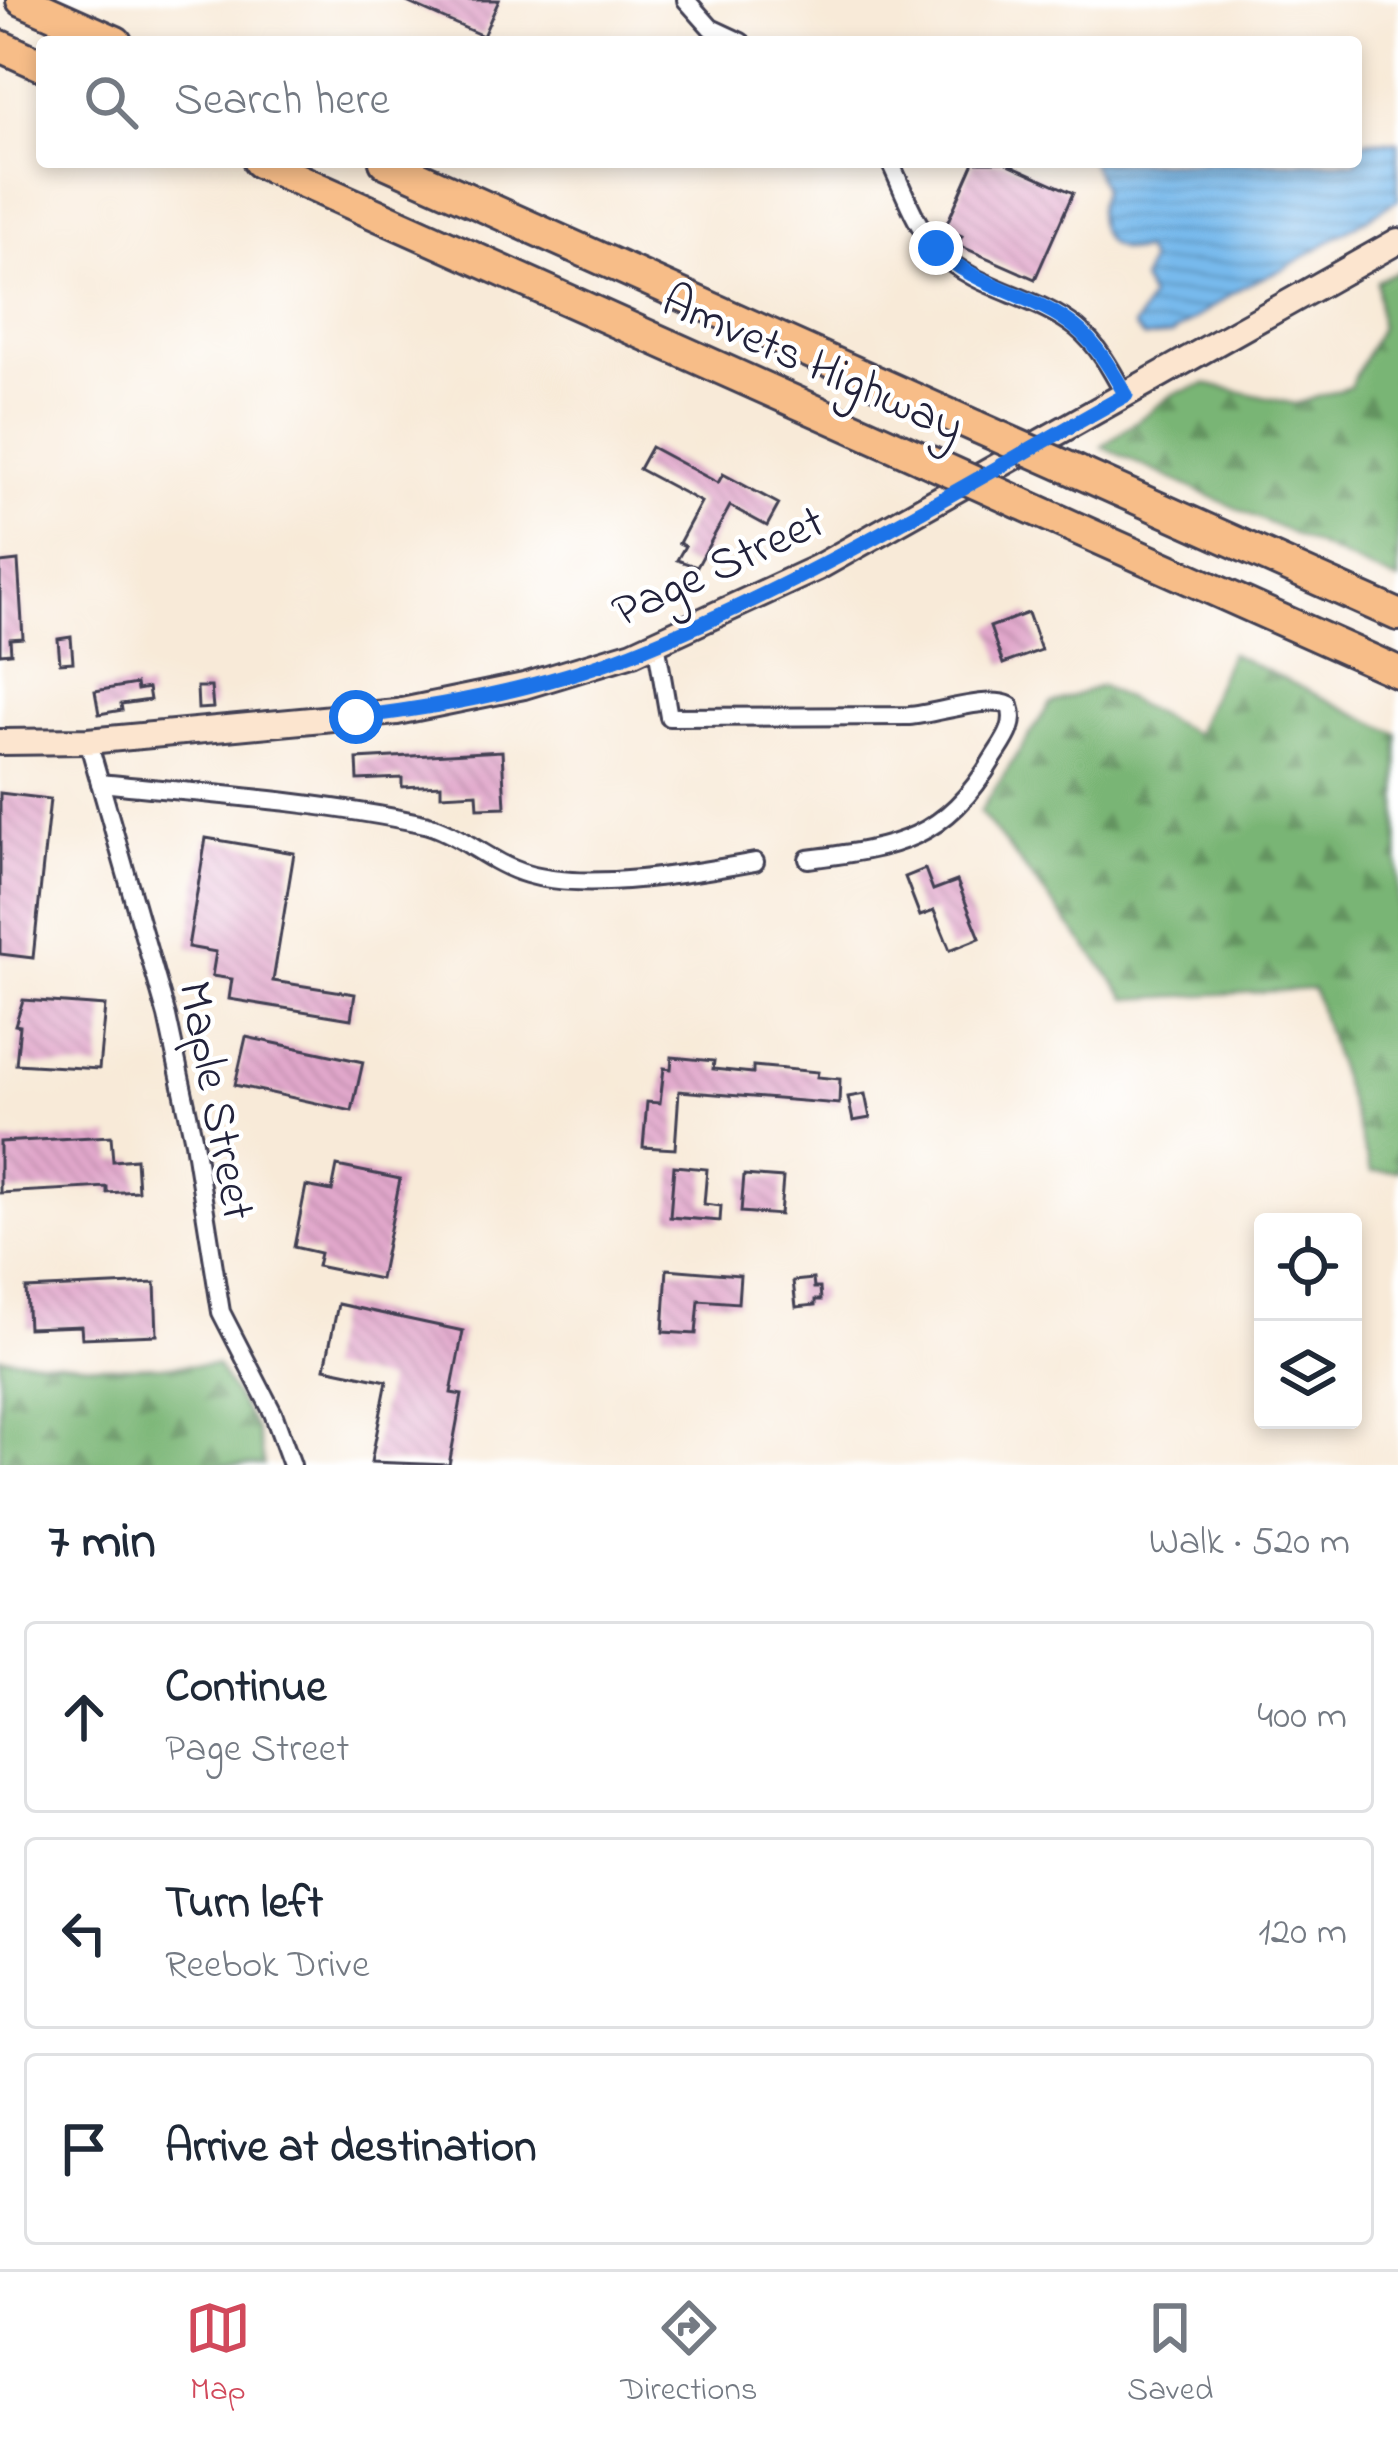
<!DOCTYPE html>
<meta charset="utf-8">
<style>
:root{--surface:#fff;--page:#f6f6f7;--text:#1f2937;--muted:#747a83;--line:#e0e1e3;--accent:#d1495b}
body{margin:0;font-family:"Indie Flower",sans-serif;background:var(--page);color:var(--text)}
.controls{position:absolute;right:36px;bottom:36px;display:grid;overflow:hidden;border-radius:12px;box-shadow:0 6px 18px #0003}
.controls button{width:108px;height:108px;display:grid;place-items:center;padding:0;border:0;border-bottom:3px solid var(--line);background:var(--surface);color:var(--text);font:60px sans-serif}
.stop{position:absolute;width:36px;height:36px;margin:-27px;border:9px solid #1a73e8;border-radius:50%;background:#fff}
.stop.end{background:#1a73e8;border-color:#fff;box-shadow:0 3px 12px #0008}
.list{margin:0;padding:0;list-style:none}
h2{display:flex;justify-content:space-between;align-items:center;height:156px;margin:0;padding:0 48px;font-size:51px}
h2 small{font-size:39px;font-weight:400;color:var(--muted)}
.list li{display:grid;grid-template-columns:78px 1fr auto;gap:36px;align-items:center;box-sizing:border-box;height:192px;margin:0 24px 24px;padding:0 24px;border:3px solid var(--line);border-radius:12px}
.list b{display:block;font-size:45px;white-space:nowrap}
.list p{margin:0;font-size:39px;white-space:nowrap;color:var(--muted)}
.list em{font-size:39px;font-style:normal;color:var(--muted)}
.icon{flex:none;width:66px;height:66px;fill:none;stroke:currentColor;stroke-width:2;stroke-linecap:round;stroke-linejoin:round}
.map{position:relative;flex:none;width:1398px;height:1465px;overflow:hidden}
.search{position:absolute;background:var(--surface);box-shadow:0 6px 18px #0003;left:36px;right:36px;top:36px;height:132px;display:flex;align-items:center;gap:30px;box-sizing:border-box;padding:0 42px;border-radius:12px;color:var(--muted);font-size:45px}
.sheet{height:804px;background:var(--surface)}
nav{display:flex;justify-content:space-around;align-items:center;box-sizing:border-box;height:168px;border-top:3px solid var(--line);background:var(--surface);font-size:33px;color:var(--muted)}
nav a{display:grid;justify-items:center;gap:6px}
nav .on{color:var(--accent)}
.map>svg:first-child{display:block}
.forest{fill:url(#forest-firs);stroke:#4e6c58;stroke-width:3}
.water{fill:url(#water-rules);stroke:#4c6e94;stroke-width:3}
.building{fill:url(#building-back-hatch)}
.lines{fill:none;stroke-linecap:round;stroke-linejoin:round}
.minor-casing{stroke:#424053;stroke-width:22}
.secondary-casing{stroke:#424053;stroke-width:30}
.motorway-casing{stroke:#424053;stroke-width:36}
.minor{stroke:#fff;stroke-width:16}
.secondary{stroke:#fce5cf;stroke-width:24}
.motorway{stroke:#f7bd88;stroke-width:30}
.motorway-bridge-casing{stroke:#424053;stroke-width:36;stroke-linecap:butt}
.motorway-bridge{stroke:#f7bd88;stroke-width:30}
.route{stroke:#1a73e8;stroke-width:15}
.labels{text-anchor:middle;stroke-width:9;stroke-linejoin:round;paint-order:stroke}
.street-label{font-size:48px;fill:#22223b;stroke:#fff}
</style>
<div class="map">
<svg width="1398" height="1465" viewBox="0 0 1398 1465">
<defs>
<pattern id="forest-firs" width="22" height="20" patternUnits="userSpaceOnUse" patternTransform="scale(3)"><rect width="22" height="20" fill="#79b574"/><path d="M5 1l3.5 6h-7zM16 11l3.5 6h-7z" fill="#639360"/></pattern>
<pattern id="water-rules" width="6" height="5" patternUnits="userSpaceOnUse" patternTransform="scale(3)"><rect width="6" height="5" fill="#77b9ec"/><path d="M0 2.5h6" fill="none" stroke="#6196c0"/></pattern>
<pattern id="building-back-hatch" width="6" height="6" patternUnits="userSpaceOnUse" patternTransform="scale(3)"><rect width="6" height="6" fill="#e1a7cb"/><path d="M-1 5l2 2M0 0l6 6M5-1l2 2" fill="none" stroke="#c18faf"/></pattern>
</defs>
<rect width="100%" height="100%" fill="#fff"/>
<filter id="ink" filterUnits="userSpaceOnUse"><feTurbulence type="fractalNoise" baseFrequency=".00833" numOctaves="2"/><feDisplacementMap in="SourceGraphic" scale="24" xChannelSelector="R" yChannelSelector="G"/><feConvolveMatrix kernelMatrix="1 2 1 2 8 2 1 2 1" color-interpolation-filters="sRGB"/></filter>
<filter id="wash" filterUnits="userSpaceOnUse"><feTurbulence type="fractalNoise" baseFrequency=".004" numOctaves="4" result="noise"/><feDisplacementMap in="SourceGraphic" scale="48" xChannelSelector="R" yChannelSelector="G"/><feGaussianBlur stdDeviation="2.7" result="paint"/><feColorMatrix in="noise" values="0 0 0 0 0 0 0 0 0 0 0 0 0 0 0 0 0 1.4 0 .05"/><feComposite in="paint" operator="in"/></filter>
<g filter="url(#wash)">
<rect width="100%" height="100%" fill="#f8ead8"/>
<!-- forest -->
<g class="forest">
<path d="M1398 271V582L1102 447 1173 394 1206 384 1295 404 1350 387 1380 327 1377 281Z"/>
<path d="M1230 653 1398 734V1171L1371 1172 1313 989 1128 999 980 812 1050 704 1101 686 1195 734Z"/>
<path d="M0 1357 116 1367 216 1365 256 1429 264 1465H0Z"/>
</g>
<!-- water -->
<path class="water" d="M1370 140 1398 142V200L1285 268 1242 287 1171 335 1144 338 1134 327 1150 298 1142 280 1149 261 1144 250C1115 255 1095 241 1098 208 1098 201 1102 195 1102 189 1101 181 1094 170 1091 162H1356L1363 142Z"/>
<g id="blocks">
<!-- building -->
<g class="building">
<path d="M402 0H499L483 36Z"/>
<path d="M974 162H1004L1073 193 1035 279 958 245 962 236 945 228Z"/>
<path d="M651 447 718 483 723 474 779 504 767 526 730 506 697 567 677 560 685 546 679 543 701 502 639 469Z"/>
<path d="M18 561 23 638 10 639 11 653 0 654V563Z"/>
<path d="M1028 613 1041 650 1003 664 990 627Z"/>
<path d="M71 637 73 662 60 663 58 639Z"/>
<path d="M136 684 137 690 148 688 150 700 121 704 122 710 99 714 95 691Z"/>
<path d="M197 687H211L213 708 198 709Z"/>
<path d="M502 751 505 807 478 808 477 793 441 795V785L402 787V778L358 780 357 759Z"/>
<path d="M0 793 50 799 33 958 0 954Z"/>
<path d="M206 838 294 853 273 981 355 994 351 1019 229 999 232 979 212 976 216 952 188 947Z"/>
<path d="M925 869 933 890 957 881 980 938 950 950 934 911 920 916 905 877Z"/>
<path d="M23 1000 105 1006 99 1069 16 1064 20 1026 15 1025Z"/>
<path d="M246 1037 363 1062 352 1111 235 1085Z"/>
<path d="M672 1057 714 1061 713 1069 753 1073V1066L818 1072 817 1077 840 1079 839 1104 679 1091 675 1149 643 1147 647 1102 660 1103 664 1068 671 1069Z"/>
<path d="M865 1094 870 1118 853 1121 848 1097Z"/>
<path d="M111 1136 113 1161 136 1159 138 1191 107 1193V1187L0 1193V1142Z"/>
<path d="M337 1166 400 1179 380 1279 317 1266 320 1253 294 1247 306 1186 332 1191Z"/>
<path d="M674 1166 707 1169 704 1204 721 1206 720 1221 670 1217Z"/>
<path d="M744 1175 783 1178 780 1215 741 1212Z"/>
<path d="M667 1269 740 1275 738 1303 699 1300 696 1334 663 1332Z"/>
<path d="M813 1279 814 1288H820L821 1300H815V1305L796 1307 793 1281Z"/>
<path d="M155 1283 157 1335 82 1338 81 1326 28 1328 26 1289Z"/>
<path d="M338 1304 463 1331 451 1393 462 1395 449 1465 371 1462 387 1381 325 1368Z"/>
</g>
</g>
</g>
<g filter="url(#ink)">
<use href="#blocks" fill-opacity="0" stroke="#424053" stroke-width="3"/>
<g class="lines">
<!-- minor casing -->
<g class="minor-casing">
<g id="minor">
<path d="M686 0 711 28 741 42"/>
<path d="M890 162C904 191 916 228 939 252 976 290 1036 295 1077 328 1099 346 1112 371 1125 395"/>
<path d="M656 642 669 717 909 716C937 714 987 695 1010 706 1017 726 1004 741 994 757 945 840 896 848 808 859"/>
<path d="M88 741 167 1016 194 1142 221 1312 273 1413 292 1465"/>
<path d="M100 783C206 794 315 801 420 823 459 831 488 863 527 874 586 892 694 873 755 862"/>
</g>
</g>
<!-- secondary casing -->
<g class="secondary-casing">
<path id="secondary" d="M0 742 88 741 397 712 524 686 633 653 817 568 1398 241"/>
</g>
<!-- motorway casing -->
<g class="motorway-casing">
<g id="motorway">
<path d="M22 0 116 42"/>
<path d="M0 46 42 65"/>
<path d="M259 162 921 458"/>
<path d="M385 162 977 427"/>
<path d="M1076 471 1398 615"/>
<path d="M1020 503 1398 672"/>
</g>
</g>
<!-- minor -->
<use href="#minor" class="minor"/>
<!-- secondary -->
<use href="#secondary" class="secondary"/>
<!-- motorway -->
<use href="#motorway" class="motorway"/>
<!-- motorway-bridge casing -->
<g class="motorway-bridge-casing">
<g id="motorway-bridge">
<path d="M977 427 1076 471"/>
<path d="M921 458 1020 503"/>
</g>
</g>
<!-- motorway-bridge -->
<use href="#motorway-bridge" class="motorway-bridge"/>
</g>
</g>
<g class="lines" filter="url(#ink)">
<!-- route -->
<path class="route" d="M356 717C448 706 545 687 632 653 805 585 964 485 1126 395 1111 370 1098 345 1075 327 1033 293 974 287 936 248"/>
</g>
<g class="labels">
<!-- street labels -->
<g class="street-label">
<text transform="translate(814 361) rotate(24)" y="17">Amvets Highway</text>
<text transform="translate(717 564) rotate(-25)" y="17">Page Street</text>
<text transform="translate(219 1100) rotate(79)" y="17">Maple Street</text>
</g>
</g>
</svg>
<div class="controls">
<button><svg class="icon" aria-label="locate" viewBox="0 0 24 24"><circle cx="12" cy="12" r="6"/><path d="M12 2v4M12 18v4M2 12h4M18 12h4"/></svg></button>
<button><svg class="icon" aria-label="layers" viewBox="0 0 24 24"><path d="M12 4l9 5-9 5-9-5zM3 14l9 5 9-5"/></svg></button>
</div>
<div class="stop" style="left:356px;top:717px"></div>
<div class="stop end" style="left:936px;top:248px"></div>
<div class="search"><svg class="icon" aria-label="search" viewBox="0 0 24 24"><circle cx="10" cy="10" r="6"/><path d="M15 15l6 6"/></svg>Search here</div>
</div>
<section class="sheet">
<h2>7 min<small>Walk · 520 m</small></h2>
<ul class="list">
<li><svg class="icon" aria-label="ahead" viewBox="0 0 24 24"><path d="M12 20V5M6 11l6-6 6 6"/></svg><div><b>Continue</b><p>Page Street</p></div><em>400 m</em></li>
<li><svg class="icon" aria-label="left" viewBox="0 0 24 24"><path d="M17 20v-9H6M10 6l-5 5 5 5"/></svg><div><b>Turn left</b><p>Reebok Drive</p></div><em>120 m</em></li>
<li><svg class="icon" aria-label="arrive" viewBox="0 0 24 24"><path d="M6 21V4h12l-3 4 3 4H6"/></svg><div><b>Arrive at destination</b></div></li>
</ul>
</section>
<nav>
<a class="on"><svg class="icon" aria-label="map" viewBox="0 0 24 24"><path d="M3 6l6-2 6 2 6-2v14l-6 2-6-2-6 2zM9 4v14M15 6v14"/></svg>Map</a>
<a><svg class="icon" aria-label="directions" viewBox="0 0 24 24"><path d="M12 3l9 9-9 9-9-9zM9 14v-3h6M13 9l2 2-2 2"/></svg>Directions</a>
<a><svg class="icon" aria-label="saved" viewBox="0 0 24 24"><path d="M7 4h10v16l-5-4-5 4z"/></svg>Saved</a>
</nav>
